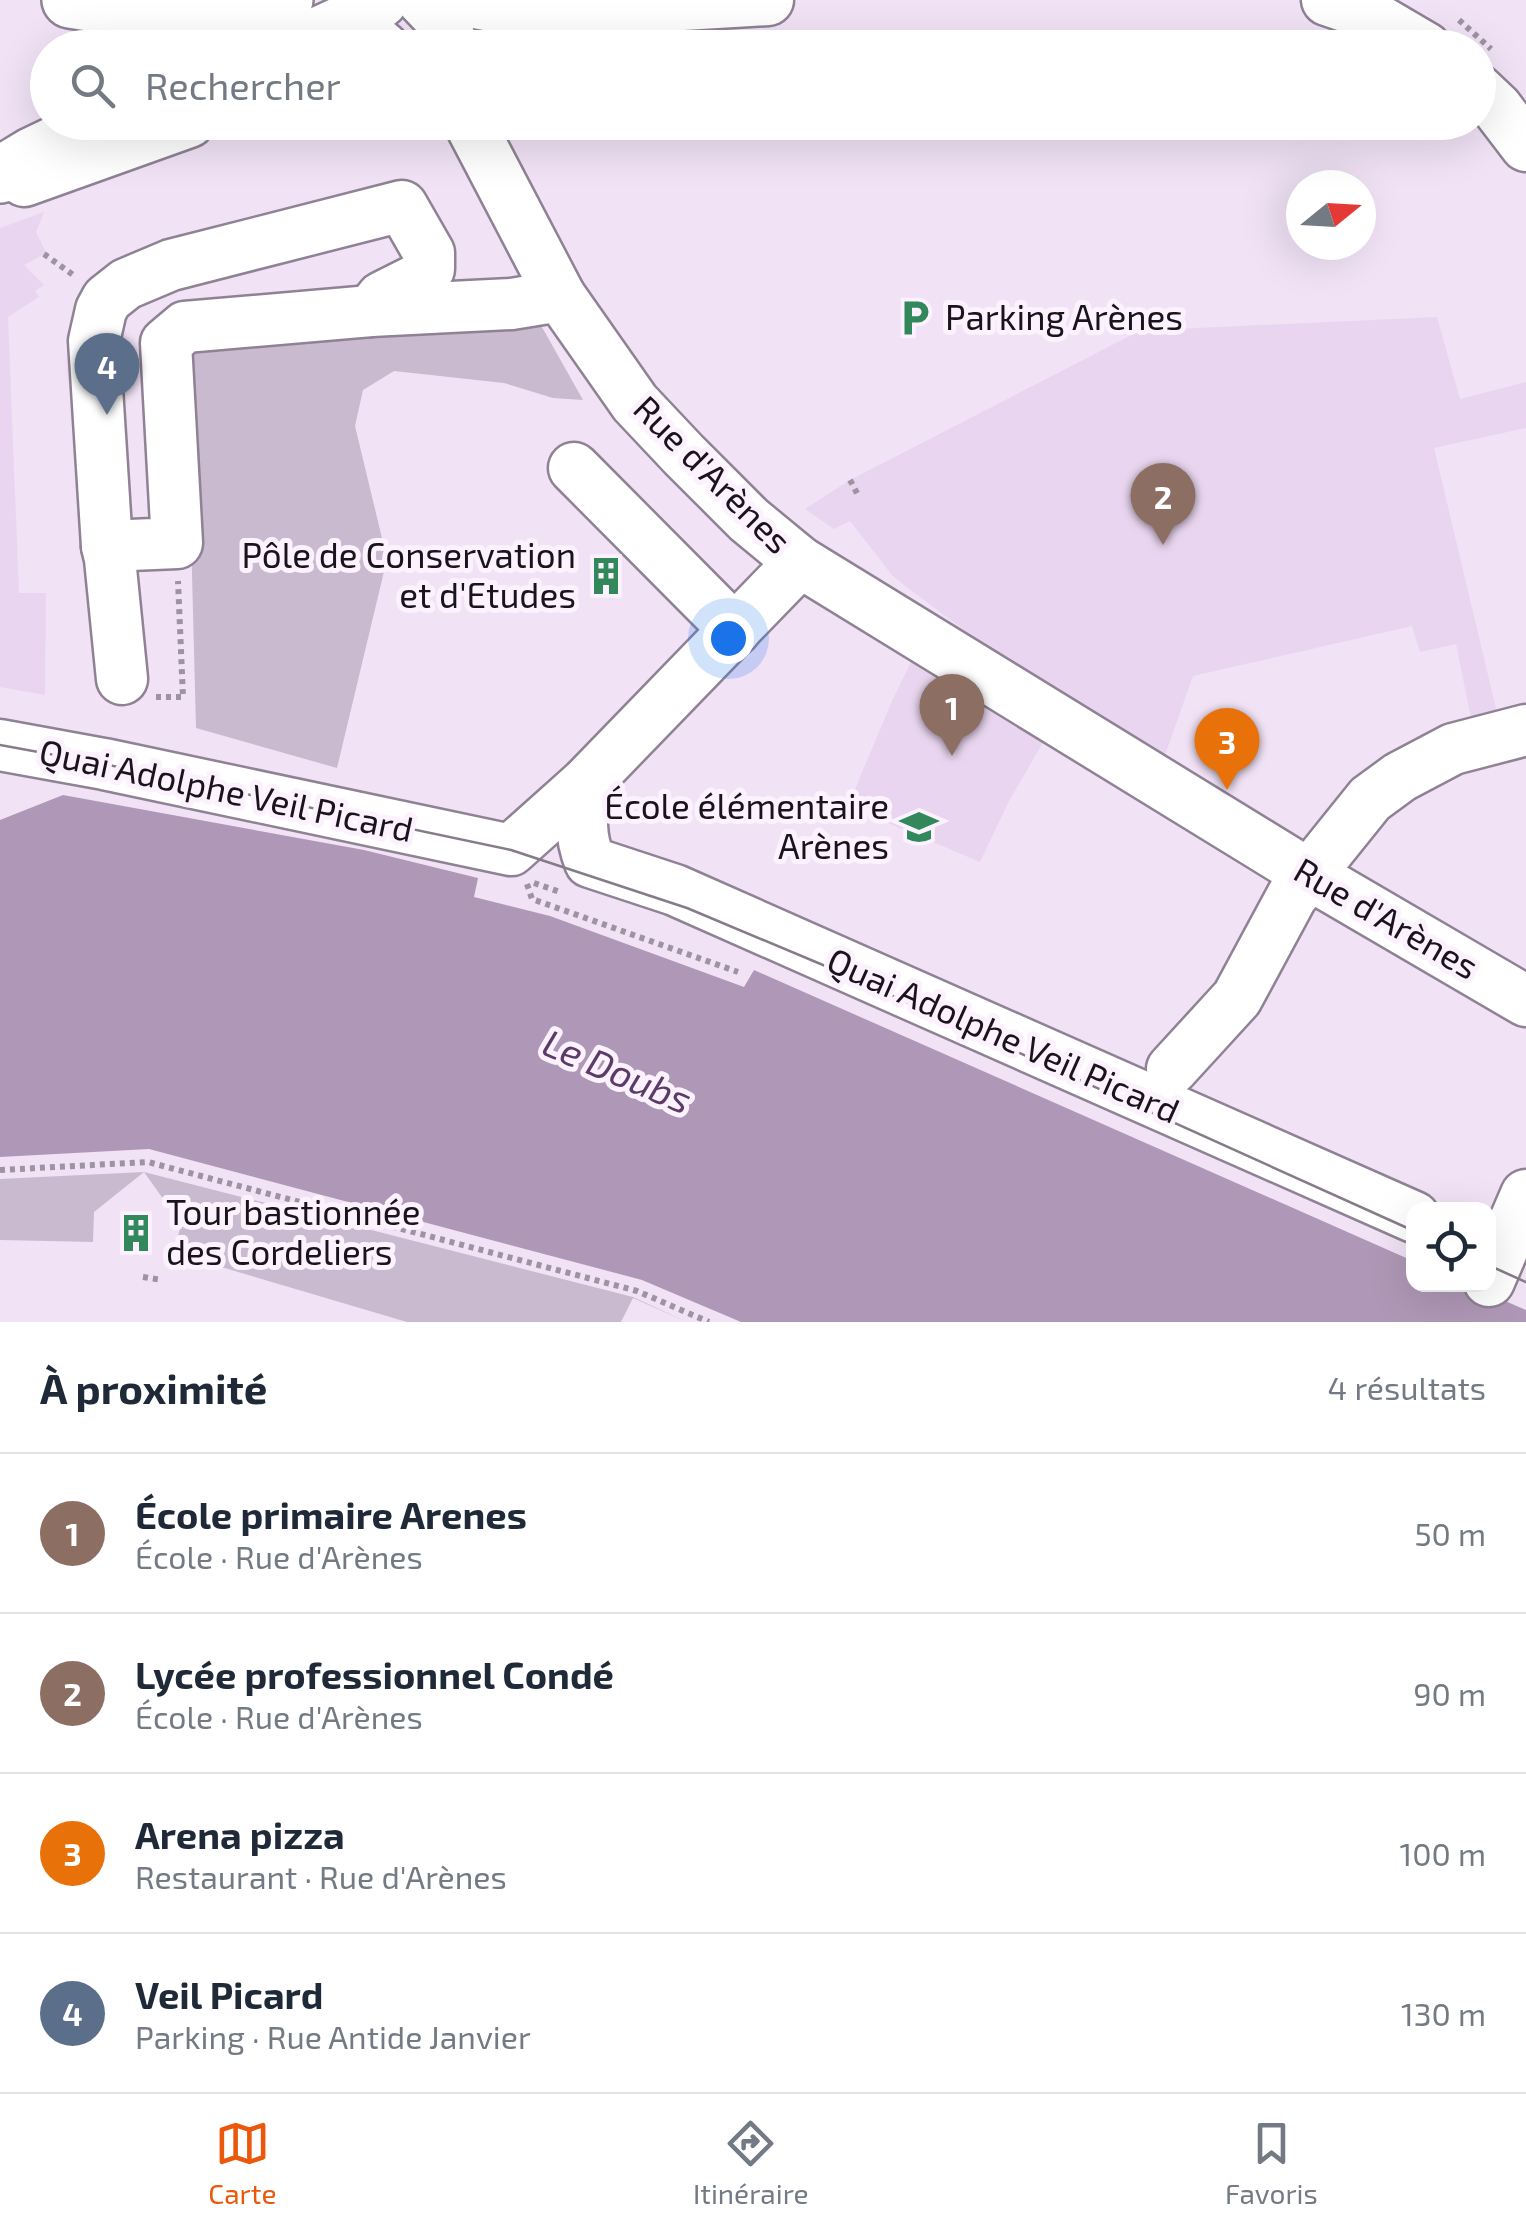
<!DOCTYPE html>
<html lang="fr">
<meta charset="utf-8">
<style>
:root{--surface:#fff;--page:#f2f2f3;--text:#1f2937;--muted:#747a83;--line:#e0e1e3;--accent:#ea580c}
body{margin:0;font-family:"Exo 2",sans-serif;background:var(--page);color:var(--text)}
.controls{position:absolute;right:30px;bottom:30px;display:grid;overflow:hidden;border-radius:20px;box-shadow:0 10px 40px #0002}
.controls button{width:90px;height:90px;display:grid;place-items:center;padding:0;border:0;border-bottom:2px solid var(--line);background:var(--surface);color:var(--text);font:50px sans-serif}
.compass{position:absolute;left:1286px;top:170px;width:90px;height:90px;border-radius:50%;background:var(--surface);box-shadow:0 10px 40px #0002;rotate:72deg}
.you{position:absolute;left:728px;top:638px;width:35px;height:35px;margin:-25px;border:8px solid #fff;border-radius:50%;background:#1a73e8;box-shadow:0 0 0 15px #1a73e833}
.badge{display:grid;place-items:center;width:65px;height:65px;border-radius:50%;background:var(--accent);color:#fff;font-size:32px;font-weight:700}
.pin{position:absolute;translate:-50% -82px;filter:drop-shadow(0 2px 5px #0008)}
.pin::after{content:'';position:absolute;top:52px;width:35px;height:30px;background:inherit;clip-path:polygon(0 0,100% 0,50% 100%)}
.list{margin:0;padding:0;list-style:none}
h2{display:flex;justify-content:space-between;align-items:center;height:130px;margin:0;padding:0 40px;font-size:42px}
h2 small{font-size:32px;font-weight:400;color:var(--muted)}
.list li{display:grid;grid-template-columns:65px 1fr auto;gap:30px;align-items:center;box-sizing:border-box;height:160px;padding:0 40px;border-top:2px solid var(--line)}
.list b{display:block;font-size:38px;white-space:nowrap}
.list p{margin:0;font-size:32px;white-space:nowrap;color:var(--muted)}
.list em{font-size:32px;font-style:normal;color:var(--muted)}
.icon{flex:none;width:55px;height:55px;fill:none;stroke:currentColor;stroke-width:2;stroke-linecap:round;stroke-linejoin:round}
.map{position:relative;flex:none;width:1526px;height:1322px;overflow:hidden}
.search{position:absolute;background:var(--surface);box-shadow:0 10px 40px #0002;left:30px;right:30px;top:30px;height:110px;display:flex;align-items:center;gap:25px;box-sizing:border-box;padding:0 35px;border-radius:55px;color:var(--muted);font-size:38px}
.sheet{height:770px;background:var(--surface)}
nav{display:flex;justify-content:space-around;align-items:center;box-sizing:border-box;height:140px;border-top:2px solid var(--line);background:var(--surface);font-size:28px;color:var(--muted)}
nav a{display:grid;justify-items:center;gap:5px}
nav .on{color:var(--accent)}
.map>svg:first-child{display:block}
.built{fill:#e9d5ef}
.green{fill:#c9bacf}
.water{fill:#af98b7}
.lines{fill:none;stroke-linecap:round;stroke-linejoin:round}
.minor-casing{stroke:#8f8294;stroke-width:55}
.major-casing{stroke:#8f8294;stroke-width:60}
.path{stroke:#9e93a2;stroke-width:6;stroke-dasharray:5 5;stroke-linecap:butt}
.minor{stroke:#fff;stroke-width:50}
.major{stroke:#fff;stroke-width:55}
.tram{stroke:#867c89;stroke-width:2.5}
.labels{text-anchor:middle;stroke-width:10;stroke-linejoin:round;paint-order:stroke}
.poi-label{font-size:35px;fill:#19141b;stroke:#fbf2fe;text-anchor:start}
.street-label{font-size:35px;fill:#19141b;stroke:#fbf2fe}
.water-label{font-size:38px;font-style:italic;fill:#5c3b67;stroke:#fbf2fe}
</style>
<div class="map">
<svg width="1526" height="1322" viewBox="0 0 1526 1322">
<rect width="100%" height="100%" fill="#f1e2f6"/>
<!-- built -->
<g class="built">
<path d="M44 212 36 232 46 253 24 265 44 285 35 291 39 297 8 317 19 593H46L45 695 0 687V228Z"/>
<path d="M1437 317 1460 399 1526 382V428L1434 448 1498 717 1472 723 1456 644 1420 652 1412 626 1193 676 1165 755 995 653 905 586 892 575 850 521 834 529 805 509 850 480 1149 326 1155 330Z"/>
<path d="M914 656 1045 739 1009 801 980 862 848 806 892 701Z"/>
</g>
<!-- green -->
<g class="green">
<path d="M538 320 583 400 553 398 504 383 394 371 363 390 355 426 387 559 337 768 196 728 186 342Z"/>
<path d="M144 1172 94 1212 93 1242 0 1240V1179L144 1172 633 1297 687 1322 633 1298 621 1322H407L174 1253 181 1224Z"/>
</g>
<!-- water -->
<path class="water" d="M63 795 364 850 478 878 474 897 550 916 744 987 754 970 1413 1261 1414 1284 1468 1285 1526 1310V1322H741L642 1280 149 1149 0 1157V820Z"/>
<g class="lines">
<!-- minor casing -->
<g class="minor-casing">
<g id="minor">
<path d="M422 0 445 24 453 48"/>
<path d="M460 0 531 14 768 0"/>
<path d="M1327 0 1368 14 1426 48"/>
<path d="M351 20 384 48"/>
<path d="M1478 90 1497 108 1526 146"/>
<path d="M469 122 560 296 635 403 684 455 749 520 800 562 1300 869 1526 1001"/>
<path d="M24 181 189 122"/>
<path d="M574 468 735 630"/>
<path d="M107 546 177 543 166 343 185 327 371 311 511 304 560 296"/>
<path d="M122 679 110 559 107 546 94 341 101 310 107 299 126 284 171 265 402 206 429 253V269L420 278 382 297 371 311"/>
<path d="M0 745 104 764 511 850 586 783 800 562"/>
<path d="M586 783C582 813 578 832 590 862L675 890 1414 1217"/>
<path d="M1172 1069 1237 998 1292 896 1370 799 1400 777 1453 749 1526 730"/>
<path d="M1489 1281 1526 1195"/>
</g>
</g>
<!-- major casing -->
<g class="major-casing">
<g id="major">
<path d="M70 0 194 19C226 19 256 12 285 0"/>
<path d="M291 48 351 20 380 0"/>
<path d="M0 175 33 155 102 122"/>
</g>
</g>
<!-- path -->
<g class="path">
<path d="M1459 20 1491 49"/>
<path d="M44 254 76 277"/>
<path d="M850 480 858 495"/>
<path d="M156 697H183L178 581"/>
<path d="M534 883 560 892"/>
<path d="M527 884 532 899 738 972"/>
<path d="M0 1170 148 1162 637 1291 709 1322"/>
<path d="M143 1277 162 1280"/>
</g>
<!-- minor -->
<use href="#minor" class="minor"/>
<!-- major -->
<use href="#major" class="major"/>
<!-- tram -->
<g class="tram">
<path d="M0 745 104 764 511 850 687 908 842 973 1414 1231"/>
<path d="M1488 1265 1526 1282"/>
</g>
</g>
<!-- icons -->
<defs>
<g id="parking-bare" transform="scale(3)"><path d="M-3.5-5.5H1a3.5 3.5 0 0 1 0 7H-1V5.5H-3.5ZM-1-3.4V-.6H.8a1.4 1.4 0 0 0 0-2.8Z" fill="#33885b" stroke="#fbf2fe" stroke-width="2.5" paint-order="stroke"/></g>
<g id="building-bare" transform="scale(3)"><path d="M-4-6H4V6H1V3H-1V6H-4ZM-2.5-4.3h1.7v1.8h-1.7ZM.8-4.3h1.7v1.8H.8ZM-2.5-1h1.7V.8h-1.7ZM.8-1h1.7V.8H.8Z" fill="#33885b" stroke="#fbf2fe" stroke-width="2.5" paint-order="stroke"/></g>
<g id="school-bare" transform="scale(3)"><path d="M0-5L7-2L0 1L-7-2ZM-4 1L0 2.5L4 1V4Q0 6-4 4Z" fill="#33885b" stroke="#fbf2fe" stroke-width="2.5" paint-order="stroke"/></g>
</defs>
<g fill-rule="evenodd">
<use href="#parking-bare" x="915" y="318"/>
<use href="#building-bare" x="606" y="576"/>
<use href="#school-bare" x="919" y="827"/>
<use href="#building-bare" x="136" y="1233"/>
</g>
<g class="labels">
<!-- poi labels -->
<g class="poi-label">
<text x="945" y="330">Parking Arènes</text>
<text x="576" y="568" text-anchor="end">Pôle de Conservation<tspan x="576" dy="40">et d'Etudes</tspan></text>
<text x="889" y="819" text-anchor="end">École élémentaire<tspan x="889" dy="40">Arènes</tspan></text>
<text x="166" y="1225">Tour bastionnée<tspan x="166" dy="40">des Cordeliers</tspan></text>
</g>
<!-- street labels -->
<g class="street-label">
<text transform="translate(712 475) rotate(45)" y="12">Rue d'Arènes</text>
<text transform="translate(226 791) rotate(12)" y="12">Quai Adolphe Veil Picard</text>
<text transform="translate(1386 919) rotate(30)" y="12">Rue d'Arènes</text>
<text transform="translate(1003 1036) rotate(24)" y="12">Quai Adolphe Veil Picard</text>
</g>
<!-- water labels -->
<g class="water-label">
<text transform="translate(617 1072) rotate(23)" y="13">Le Doubs</text>
</g>
</g>
</svg>
<div class="controls">
<button><svg class="icon" aria-label="locate" viewBox="0 0 24 24"><circle cx="12" cy="12" r="6"/><path d="M12 2v4M12 18v4M2 12h4M18 12h4"/></svg></button>
</div>
<svg class="compass" viewBox="-18 -18 36 36"><path d="M0-13l5 13h-10z" fill="#e53935"/><path d="M0 13l5-13h-10z" fill="#747a83"/></svg>
<div class="you"></div>
<div class="pin badge" style="left:952px;top:756px;background:#8d6e63">1</div>
<div class="pin badge" style="left:1163px;top:545px;background:#8d6e63">2</div>
<div class="pin badge" style="left:1227px;top:790px;background:#e8710a">3</div>
<div class="pin badge" style="left:107px;top:415px;background:#5c6f8a">4</div>
<div class="search"><svg class="icon" aria-label="search" viewBox="0 0 24 24"><circle cx="10" cy="10" r="6"/><path d="M15 15l6 6"/></svg>Rechercher</div>
</div>
<section class="sheet">
<h2>À proximité<small>4 résultats</small></h2>
<ul class="list">
<li><span class="badge" style="background:#8d6e63">1</span><div><b>École primaire Arenes</b><p>École · Rue d'Arènes</p></div><em>50 m</em></li>
<li><span class="badge" style="background:#8d6e63">2</span><div><b>Lycée professionnel Condé</b><p>École · Rue d'Arènes</p></div><em>90 m</em></li>
<li><span class="badge" style="background:#e8710a">3</span><div><b>Arena pizza</b><p>Restaurant · Rue d'Arènes</p></div><em>100 m</em></li>
<li><span class="badge" style="background:#5c6f8a">4</span><div><b>Veil Picard</b><p>Parking · Rue Antide Janvier</p></div><em>130 m</em></li>
</ul>
</section>
<nav>
<a class="on"><svg class="icon" aria-label="map" viewBox="0 0 24 24"><path d="M3 6l6-2 6 2 6-2v14l-6 2-6-2-6 2zM9 4v14M15 6v14"/></svg>Carte</a>
<a><svg class="icon" aria-label="directions" viewBox="0 0 24 24"><path d="M12 3l9 9-9 9-9-9zM9 14v-3h6M13 9l2 2-2 2"/></svg>Itinéraire</a>
<a><svg class="icon" aria-label="saved" viewBox="0 0 24 24"><path d="M7 4h10v16l-5-4-5 4z"/></svg>Favoris</a>
</nav>
